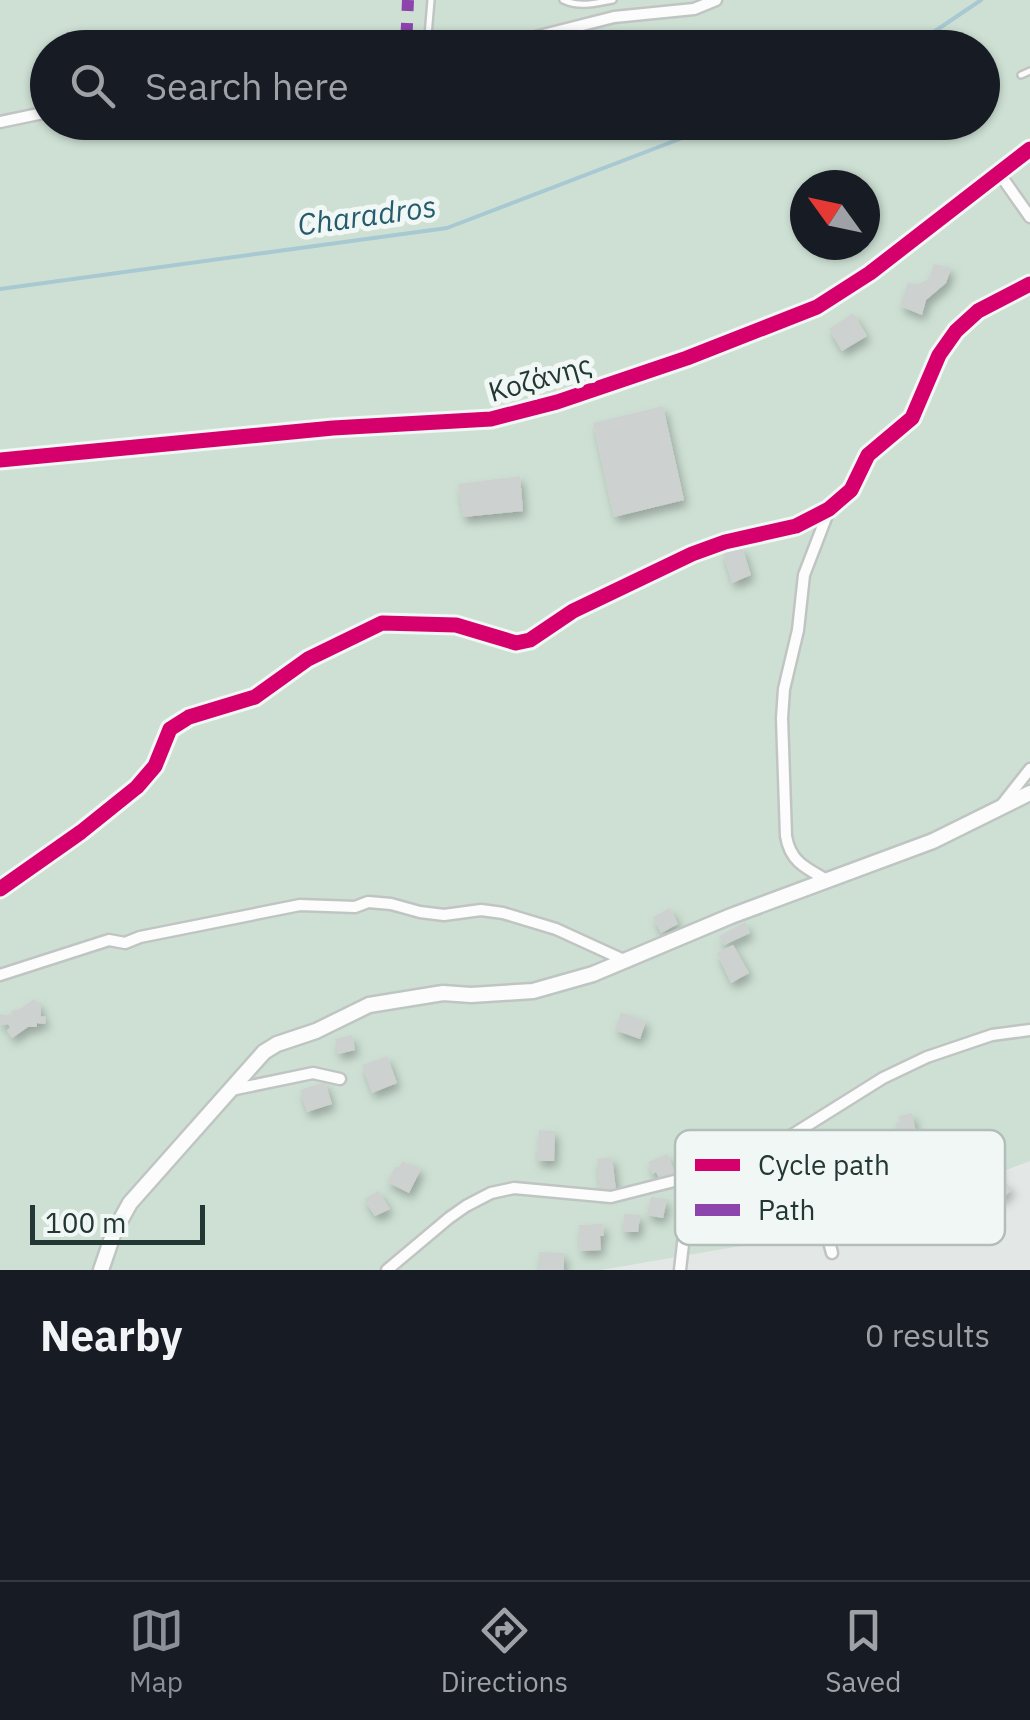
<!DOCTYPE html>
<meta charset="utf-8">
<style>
:root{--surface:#171b24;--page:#242831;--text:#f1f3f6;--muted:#9ea1a6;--line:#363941;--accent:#8c9099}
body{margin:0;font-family:"IBM Plex Sans",sans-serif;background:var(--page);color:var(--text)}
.compass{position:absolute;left:790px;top:170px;width:90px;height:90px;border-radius:50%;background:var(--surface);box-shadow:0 2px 8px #0004;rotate:303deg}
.scale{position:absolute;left:30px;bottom:25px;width:175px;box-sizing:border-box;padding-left:10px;border:5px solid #233834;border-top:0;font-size:28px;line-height:35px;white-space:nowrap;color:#233834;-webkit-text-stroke:8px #f1f7f4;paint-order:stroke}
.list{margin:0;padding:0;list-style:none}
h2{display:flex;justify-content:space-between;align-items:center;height:130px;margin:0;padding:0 40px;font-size:42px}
h2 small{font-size:32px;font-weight:400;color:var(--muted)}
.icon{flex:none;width:55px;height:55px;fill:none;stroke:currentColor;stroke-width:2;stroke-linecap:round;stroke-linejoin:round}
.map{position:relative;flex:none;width:1030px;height:1270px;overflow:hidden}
.search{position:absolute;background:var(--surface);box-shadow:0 2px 8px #0004;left:30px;right:30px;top:30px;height:110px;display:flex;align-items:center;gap:25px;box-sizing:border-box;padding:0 35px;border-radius:55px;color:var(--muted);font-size:38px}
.sheet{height:310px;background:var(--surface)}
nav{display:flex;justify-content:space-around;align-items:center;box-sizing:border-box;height:140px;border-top:2px solid var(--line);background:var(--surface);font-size:28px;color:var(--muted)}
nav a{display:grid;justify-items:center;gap:5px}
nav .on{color:var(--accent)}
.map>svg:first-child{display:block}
.green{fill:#cee0d4;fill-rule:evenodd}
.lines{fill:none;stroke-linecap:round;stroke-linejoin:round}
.stream{stroke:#a8c8d2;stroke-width:4}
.building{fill:#cdd1d0;filter:url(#shadow)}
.lane-casing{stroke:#c0c5c3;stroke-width:10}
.street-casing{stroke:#c0c5c3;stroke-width:15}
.secondary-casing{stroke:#bfc5c3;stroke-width:19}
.lane{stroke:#fbfcfb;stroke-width:5}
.street{stroke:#fbfcfb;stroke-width:10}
.secondary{stroke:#fbfcfb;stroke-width:14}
.quiet{stroke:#8e44ad;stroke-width:12;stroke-dasharray:25 12;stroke-linecap:butt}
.cycleway-casing{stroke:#f1f7f4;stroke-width:21}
.cycleway{stroke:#d6006c;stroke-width:15}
.labels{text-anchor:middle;stroke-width:10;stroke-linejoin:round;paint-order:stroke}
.street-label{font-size:28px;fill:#233834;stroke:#f1f7f4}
.water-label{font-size:30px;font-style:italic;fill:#245b6d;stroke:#f1f7f4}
.key{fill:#f1f7f4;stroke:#b3beba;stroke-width:2.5}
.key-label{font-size:28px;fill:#233834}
</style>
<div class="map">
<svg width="1030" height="1270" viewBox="0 0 1030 1270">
<defs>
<filter id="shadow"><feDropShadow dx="3.5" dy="6" stdDeviation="5" flood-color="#0004"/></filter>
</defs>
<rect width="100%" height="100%" fill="#e3e8e6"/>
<!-- green -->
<path class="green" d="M0 0H1030V1161L862 1225 601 1270H0ZM48 48H982V122H48ZM805 185H865V245H805Z"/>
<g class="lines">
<!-- stream -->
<g class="stream">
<path d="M910 48 981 0"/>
<path d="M0 289 447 228 724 122"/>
</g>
</g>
<!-- building -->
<g class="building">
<path d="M934 264 951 268 946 283 926 300 922 315 900 306 908 282 916 285 929 279Z"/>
<path d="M853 313 867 336 842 351 829 329Z"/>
<path d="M663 406 684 500 614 517 593 423Z"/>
<path d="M520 476 523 511 463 517 458 484Z"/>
<path d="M742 547 751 575 732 583 723 552Z"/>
<path d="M670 908 678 924 661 933 653 917Z"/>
<path d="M745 922 750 933 724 945 719 936Z"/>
<path d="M733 945 749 973 731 983 717 953Z"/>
<path d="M34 999 41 1007V1016L46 1017 45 1024 37 1023V1027H28L12 1038 7 1031 10 1027 8 1024 0 1025V1014L13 1016 11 1011 20 1009Z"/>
<path d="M621 1012 646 1021 640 1039 615 1030Z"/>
<path d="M352 1035 355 1050 338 1054 335 1039Z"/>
<path d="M387 1056 397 1083 372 1093 362 1065Z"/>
<path d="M325 1082 332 1104 307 1112 300 1090Z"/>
<path d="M912 1113 917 1137 899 1140 896 1123 900 1122 899 1116Z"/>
<path d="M539 1130 555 1131 554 1161H537Z"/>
<path d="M667 1154 676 1174 659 1178 656 1172 652 1174 648 1162Z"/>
<path d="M612 1157 616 1190 600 1191 597 1159Z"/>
<path d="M993 1160 1002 1171 995 1177 1003 1184 1005 1182 1012 1189 999 1201 987 1183 978 1191 969 1181Z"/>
<path d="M402 1161 421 1169 409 1193 387 1182 395 1167H399Z"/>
<path d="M378 1191 390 1209 375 1216 364 1199Z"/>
<path d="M651 1197 667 1199 663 1218 647 1215Z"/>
<path d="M624 1214 640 1215 638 1232H623Z"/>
<path d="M603 1224 604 1236H600L601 1250 580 1251 579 1225Z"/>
<path d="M539 1252 564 1253V1270H539Z"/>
</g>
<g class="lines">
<!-- lane casing -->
<g class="lane-casing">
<g id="lane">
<path d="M563 0C580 8 596 3 613 0"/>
<path d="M427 48 431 0"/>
<path d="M1021 75 1030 71"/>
</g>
</g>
<!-- street casing -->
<g class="street-casing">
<g id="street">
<path d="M492 48 614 17 694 9 716 0"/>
<path d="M0 122 48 112"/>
<path d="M999 173 1030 217"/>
<path d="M1000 807 1030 769"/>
<path d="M827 880C805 868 790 861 786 836L782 718 784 689 798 630 804 575 829 510"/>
<path d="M0 889 81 832 137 787 155 766 170 729 189 717 255 697 308 659 382 623 456 625 516 643 530 640 573 611 692 554 725 542 796 526 829 509 851 490 868 455 912 418 939 355 956 331 978 311 1030 284"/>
<path d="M0 975 109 940 125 943 140 937 300 905 355 907 368 902 391 904 420 912 444 915 481 910 503 913 556 929 626 961"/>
<path d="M231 1090 313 1073 340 1079"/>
<path d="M792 1135 810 1170 832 1253"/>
<path d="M387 1270 449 1218 466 1206 491 1193 514 1188 611 1197 682 1179 784 1140 883 1078 927 1057 992 1035 1030 1030"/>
<path d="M680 1270 685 1226 695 1188V1175"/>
</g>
</g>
<!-- secondary casing -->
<g class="secondary-casing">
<g id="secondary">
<path d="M0 460 333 428 491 419 557 402 687 358 817 307 870 273 1030 149"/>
<path d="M101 1270 114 1232 130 1203 264 1052 277 1044 316 1031 369 1005 443 993 471 995 533 991 593 974 731 916 933 841 1030 793"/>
</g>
</g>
<!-- lane -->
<use href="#lane" class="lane"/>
<!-- street -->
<use href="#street" class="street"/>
<!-- secondary -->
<use href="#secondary" class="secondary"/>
<!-- quiet -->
<path class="quiet" d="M406 48 408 0"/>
<!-- cycleway casing -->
<g class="cycleway-casing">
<g id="cycleway">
<path d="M0 460 333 428 491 419 557 402 687 358 817 307 870 273 1030 149"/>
<path d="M0 889 81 832 137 787 155 766 170 729 189 717 255 697 308 659 382 623 456 625 516 643 530 640 573 611 692 554 725 542 796 526 829 509 851 490 868 455 912 418 939 355 956 331 978 311 1030 284"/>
</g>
</g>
<!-- cycleway -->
<use href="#cycleway" class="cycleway"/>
</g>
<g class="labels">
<!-- street labels -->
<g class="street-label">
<text transform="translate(540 378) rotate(-16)" y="10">Κοζάνης</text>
</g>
<!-- water labels -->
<g class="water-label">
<text transform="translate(367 216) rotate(-8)" y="10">Charadros</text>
</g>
</g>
<!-- legend -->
<rect x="675" y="1130" width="330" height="115" rx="15" class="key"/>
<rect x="695" y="1159" width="45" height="12" fill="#d6006c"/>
<rect x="695" y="1204" width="45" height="12" fill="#8e44ad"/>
<g class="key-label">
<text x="758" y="1175">Cycle path</text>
<text x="758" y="1220">Path</text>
</g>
</svg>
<svg class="compass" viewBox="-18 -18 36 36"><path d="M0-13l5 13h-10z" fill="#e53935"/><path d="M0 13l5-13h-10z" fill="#9ea1a6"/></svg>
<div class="scale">100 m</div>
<div class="search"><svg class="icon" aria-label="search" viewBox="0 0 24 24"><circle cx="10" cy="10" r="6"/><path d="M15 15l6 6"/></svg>Search here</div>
</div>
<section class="sheet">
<h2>Nearby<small>0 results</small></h2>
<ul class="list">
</ul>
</section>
<nav>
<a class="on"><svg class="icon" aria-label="map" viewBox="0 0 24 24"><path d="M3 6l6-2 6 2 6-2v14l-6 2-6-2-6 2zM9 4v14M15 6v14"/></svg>Map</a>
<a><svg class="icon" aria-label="directions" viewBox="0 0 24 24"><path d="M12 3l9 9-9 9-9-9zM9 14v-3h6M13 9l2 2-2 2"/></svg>Directions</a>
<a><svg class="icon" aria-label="saved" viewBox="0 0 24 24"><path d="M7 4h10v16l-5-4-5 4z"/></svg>Saved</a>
</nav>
